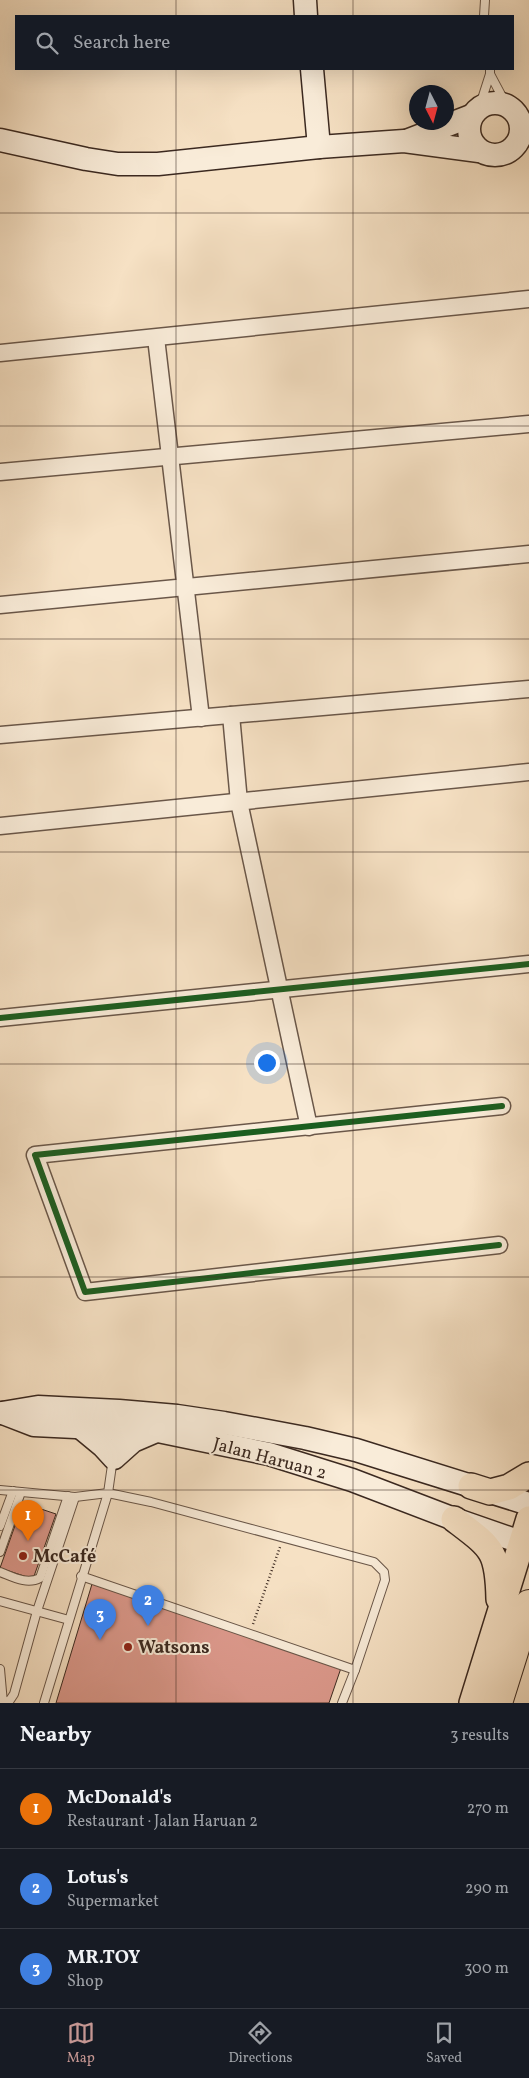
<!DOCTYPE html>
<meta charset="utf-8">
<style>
:root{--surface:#171b24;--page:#242831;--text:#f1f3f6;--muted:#9ea1a6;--line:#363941;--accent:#c59692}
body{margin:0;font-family:Vollkorn,serif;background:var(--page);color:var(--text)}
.compass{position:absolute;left:409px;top:85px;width:45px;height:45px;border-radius:50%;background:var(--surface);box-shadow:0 5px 20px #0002;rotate:174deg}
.you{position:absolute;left:266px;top:1062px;width:18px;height:18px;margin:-12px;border:4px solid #fff;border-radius:50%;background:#1a73e8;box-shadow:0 0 0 8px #1a73e833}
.badge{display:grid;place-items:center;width:32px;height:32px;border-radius:50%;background:var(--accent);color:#fff;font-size:16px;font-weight:700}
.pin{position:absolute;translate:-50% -41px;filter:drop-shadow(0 1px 2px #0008)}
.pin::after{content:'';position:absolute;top:26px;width:18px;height:15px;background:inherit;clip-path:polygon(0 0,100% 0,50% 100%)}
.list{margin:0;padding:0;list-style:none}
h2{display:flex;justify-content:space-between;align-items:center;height:65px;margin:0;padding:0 20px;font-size:21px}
h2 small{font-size:16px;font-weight:400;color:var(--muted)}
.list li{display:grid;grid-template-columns:32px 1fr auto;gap:15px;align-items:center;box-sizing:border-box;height:80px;padding:0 20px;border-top:1px solid var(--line)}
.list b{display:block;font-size:19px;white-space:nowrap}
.list p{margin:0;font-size:16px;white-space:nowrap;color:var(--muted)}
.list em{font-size:16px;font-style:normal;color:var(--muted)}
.icon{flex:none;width:28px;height:28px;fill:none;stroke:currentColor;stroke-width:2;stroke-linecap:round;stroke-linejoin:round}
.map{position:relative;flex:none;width:529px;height:1703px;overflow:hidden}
.search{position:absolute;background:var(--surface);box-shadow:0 5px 20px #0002;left:15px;right:15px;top:15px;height:55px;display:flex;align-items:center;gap:12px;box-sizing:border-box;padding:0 18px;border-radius:0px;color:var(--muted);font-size:19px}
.sheet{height:305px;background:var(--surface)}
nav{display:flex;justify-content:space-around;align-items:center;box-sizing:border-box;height:70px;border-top:1px solid var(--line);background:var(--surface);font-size:14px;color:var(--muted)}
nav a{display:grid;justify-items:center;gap:2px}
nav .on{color:var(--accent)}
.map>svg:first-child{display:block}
.building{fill:#dc998c;stroke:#3b2920}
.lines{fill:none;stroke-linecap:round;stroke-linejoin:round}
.lane-casing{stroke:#6a5749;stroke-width:10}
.street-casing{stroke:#6a5749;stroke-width:19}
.secondary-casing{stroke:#3b2920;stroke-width:25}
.primary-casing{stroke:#3b2920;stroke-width:28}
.highway-casing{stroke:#3b2920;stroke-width:30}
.path{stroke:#3b2920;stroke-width:2.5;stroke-dasharray:1 2.5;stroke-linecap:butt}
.lane{stroke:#f9ecd9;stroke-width:8}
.street{stroke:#f9ecd9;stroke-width:16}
.secondary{stroke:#f9ecd9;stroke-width:22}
.primary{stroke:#f6e1c4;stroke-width:25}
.highway{stroke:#f6e1c4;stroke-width:28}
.cycleway-casing{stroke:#f9ecd9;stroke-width:9}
.cycleway{stroke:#1b5e20;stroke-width:6}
.grid{fill:none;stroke:#3b2920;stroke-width:1;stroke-opacity:0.55}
.poi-dot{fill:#8f2418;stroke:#f9ecd9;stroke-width:2}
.labels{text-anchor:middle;stroke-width:4;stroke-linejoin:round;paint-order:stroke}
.street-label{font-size:18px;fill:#3b2920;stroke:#f9ecd9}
.poi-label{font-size:18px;font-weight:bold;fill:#3b2920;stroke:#f9ecd9;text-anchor:start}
</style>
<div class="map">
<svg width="529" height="1703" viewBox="0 0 529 1703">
<rect width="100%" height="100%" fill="#f6e1c4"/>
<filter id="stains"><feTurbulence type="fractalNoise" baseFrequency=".004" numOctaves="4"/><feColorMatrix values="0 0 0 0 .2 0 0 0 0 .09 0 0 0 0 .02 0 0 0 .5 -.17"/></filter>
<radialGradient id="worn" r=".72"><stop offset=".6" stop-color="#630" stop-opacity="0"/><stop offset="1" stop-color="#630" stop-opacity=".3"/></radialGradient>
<!-- building -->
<g class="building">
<path d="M23 1503 56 1514 33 1579 0 1568Z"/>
<path d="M92 1584 341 1668 329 1703H56Z"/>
</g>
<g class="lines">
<!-- lane casing -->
<g class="lane-casing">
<g id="lane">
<path d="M484 16 485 0"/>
<path d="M490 69V74L507 106"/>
<path d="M476 110 482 99 490 74"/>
<path d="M0 1490 75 1497 108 1493 151 1502 374 1562 384 1572 385 1580 355 1670 81 1576"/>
<path d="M0 1526 13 1491"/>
<path d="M0 1552 21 1492"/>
<path d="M0 1572C13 1577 27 1585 40 1578L68 1496"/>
<path d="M0 1601 69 1620"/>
<path d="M0 1669 3 1703"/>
<path d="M3 1703 10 1700 14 1694 37 1611 75 1497"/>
<path d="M44 1703 108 1493 117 1430"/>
<path d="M342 1703 355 1670"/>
</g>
</g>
<!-- street casing -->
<g class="street-casing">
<g id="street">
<path d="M156 338 201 718"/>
<path d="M0 353 529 299"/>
<path d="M0 472 529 424"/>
<path d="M0 605 529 554"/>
<path d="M231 715 239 802 309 1127"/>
<path d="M0 735 529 689"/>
<path d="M0 826 529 772"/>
<path d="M0 1018 529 964"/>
<path d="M499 1245 85 1292 35 1155 502 1106"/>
</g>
</g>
<!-- secondary casing -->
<g class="secondary-casing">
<g id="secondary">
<path d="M305 0 306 16"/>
<path d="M312 69 319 147"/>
<circle cx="495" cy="129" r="26"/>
<path d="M0 140 86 159 118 164H158L319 147 404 141 479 151"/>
<path d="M409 140 471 116"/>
<path d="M2 1413 38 1407 119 1411 177 1416 224 1423 305 1438 356 1450 529 1504"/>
<path d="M3 1413 34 1425 158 1431 269 1454 352 1480 454 1519 529 1545"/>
<path d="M80 1427 103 1446 114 1458 133 1441 154 1432"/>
</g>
</g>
<!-- primary casing -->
<g class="primary-casing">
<g id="primary">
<path d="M471 1486 490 1492 509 1487 529 1475"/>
<path d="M454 1519C492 1548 498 1550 499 1599"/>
<path d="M472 1703 529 1519"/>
</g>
</g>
<!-- highway casing -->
<g class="highway-casing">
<path id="highway" d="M498 1703 529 1604"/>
</g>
<!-- path -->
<path class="path" d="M253 1624 280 1547"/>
<!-- lane -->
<use href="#lane" class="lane"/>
<!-- street -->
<use href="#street" class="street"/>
<!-- secondary -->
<use href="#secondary" class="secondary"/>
<!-- primary -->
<use href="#primary" class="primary"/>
<!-- highway -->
<use href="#highway" class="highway"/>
<!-- cycleway casing -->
<g class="cycleway-casing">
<g id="cycleway">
<path d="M0 1018 529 964"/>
<path d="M499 1245 85 1292 35 1155 502 1106"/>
</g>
</g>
<!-- cycleway -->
<use href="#cycleway" class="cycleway"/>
</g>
<!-- grid -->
<path class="grid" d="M176 0V16M353 0V16M176 69V1703M353 69V1703M0 213H529M0 426H529M0 639H529M0 852H529M0 1064H529M0 1277H529M0 1490H529"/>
<!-- markers -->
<g class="poi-dot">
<circle cx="23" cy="1556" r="5"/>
<circle cx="128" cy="1647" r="5"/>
</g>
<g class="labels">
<!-- street labels -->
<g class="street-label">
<text transform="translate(270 1458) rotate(15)" y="6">Jalan Haruan 2</text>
</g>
<!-- poi labels -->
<g class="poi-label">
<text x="33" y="1562">McCafé</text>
<text x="138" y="1653">Watsons</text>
</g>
</g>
<rect width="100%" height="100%" filter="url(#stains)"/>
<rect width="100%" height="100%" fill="url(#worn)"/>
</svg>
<svg class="compass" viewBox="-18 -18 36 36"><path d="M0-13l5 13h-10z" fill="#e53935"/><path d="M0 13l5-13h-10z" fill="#9ea1a6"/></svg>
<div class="you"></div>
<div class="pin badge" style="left:28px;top:1541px;background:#e8710a">1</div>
<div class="pin badge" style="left:148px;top:1626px;background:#3f7fe0">2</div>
<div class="pin badge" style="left:100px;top:1640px;background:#3f7fe0">3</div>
<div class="search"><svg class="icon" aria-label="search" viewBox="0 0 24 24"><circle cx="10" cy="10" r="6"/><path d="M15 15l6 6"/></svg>Search here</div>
</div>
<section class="sheet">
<h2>Nearby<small>3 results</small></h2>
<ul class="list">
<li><span class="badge" style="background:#e8710a">1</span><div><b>McDonald's</b><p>Restaurant · Jalan Haruan 2</p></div><em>270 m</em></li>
<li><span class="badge" style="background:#3f7fe0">2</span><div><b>Lotus's</b><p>Supermarket</p></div><em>290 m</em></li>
<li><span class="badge" style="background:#3f7fe0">3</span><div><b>MR.TOY</b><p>Shop</p></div><em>300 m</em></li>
</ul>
</section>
<nav>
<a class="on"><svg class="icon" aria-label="map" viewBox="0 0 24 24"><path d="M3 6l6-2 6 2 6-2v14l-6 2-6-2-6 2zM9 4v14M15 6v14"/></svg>Map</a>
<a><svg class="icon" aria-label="directions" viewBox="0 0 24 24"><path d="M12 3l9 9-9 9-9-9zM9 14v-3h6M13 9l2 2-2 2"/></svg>Directions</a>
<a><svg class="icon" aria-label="saved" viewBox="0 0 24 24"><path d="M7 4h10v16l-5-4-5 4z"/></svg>Saved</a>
</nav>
